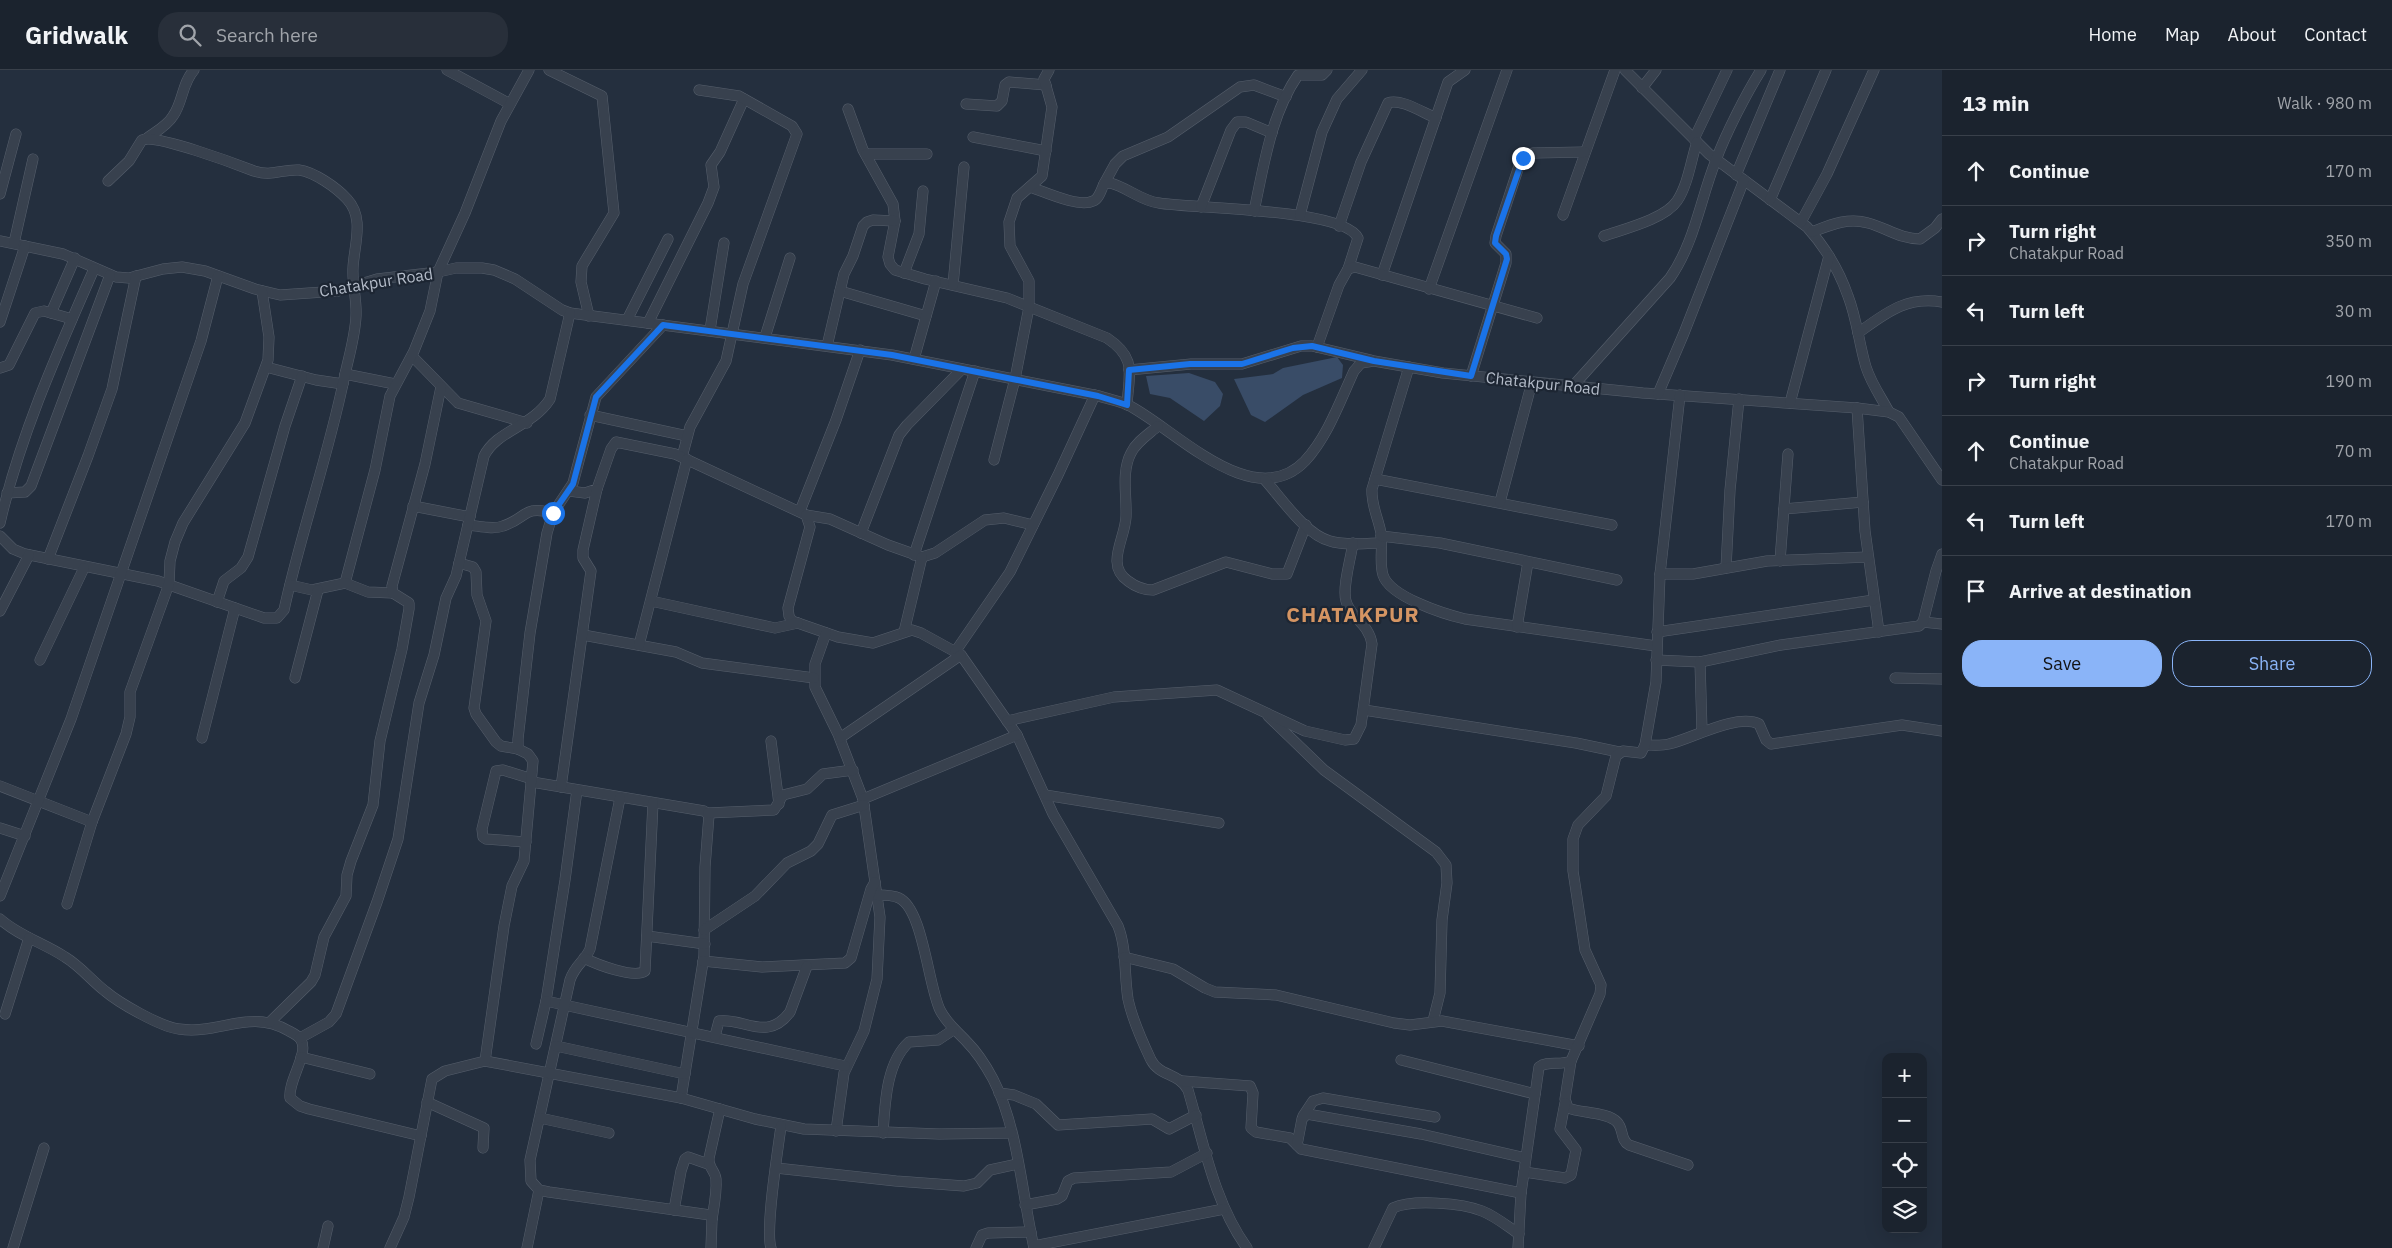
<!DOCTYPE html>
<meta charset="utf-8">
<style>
:root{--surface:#1b232e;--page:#282f3a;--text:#f1f3f6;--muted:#a0a4aa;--line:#39404a;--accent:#8ab4f8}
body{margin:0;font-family:"IBM Plex Sans",sans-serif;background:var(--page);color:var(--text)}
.controls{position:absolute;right:15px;bottom:15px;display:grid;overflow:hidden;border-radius:10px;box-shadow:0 5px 20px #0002}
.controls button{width:45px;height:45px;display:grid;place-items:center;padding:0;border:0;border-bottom:1px solid var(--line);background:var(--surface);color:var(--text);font:25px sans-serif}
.stop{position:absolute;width:15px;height:15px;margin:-11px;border:4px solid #1a73e8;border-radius:50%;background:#fff}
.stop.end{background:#1a73e8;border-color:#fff;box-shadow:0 1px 5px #0008}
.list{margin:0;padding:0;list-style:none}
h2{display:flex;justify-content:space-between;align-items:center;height:65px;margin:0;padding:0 20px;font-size:21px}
h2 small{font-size:16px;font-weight:400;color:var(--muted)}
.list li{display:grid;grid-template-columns:32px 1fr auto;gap:15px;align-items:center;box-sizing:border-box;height:70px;padding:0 20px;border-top:1px solid var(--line)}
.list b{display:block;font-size:19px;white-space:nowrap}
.list p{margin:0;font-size:16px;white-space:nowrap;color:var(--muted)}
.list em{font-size:16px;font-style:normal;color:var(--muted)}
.actions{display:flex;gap:10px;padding:15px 20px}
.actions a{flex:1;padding:11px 0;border:1px solid var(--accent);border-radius:20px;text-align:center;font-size:18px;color:var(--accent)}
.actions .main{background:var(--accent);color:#111}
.icon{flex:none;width:28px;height:28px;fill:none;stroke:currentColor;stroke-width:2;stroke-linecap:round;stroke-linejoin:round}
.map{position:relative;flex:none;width:1942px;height:1178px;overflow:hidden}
header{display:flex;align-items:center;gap:30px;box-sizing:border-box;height:70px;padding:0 25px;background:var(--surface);border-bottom:1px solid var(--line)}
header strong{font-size:24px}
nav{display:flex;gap:28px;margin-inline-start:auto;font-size:18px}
.search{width:350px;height:45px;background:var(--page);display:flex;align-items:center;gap:12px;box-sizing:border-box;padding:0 18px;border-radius:20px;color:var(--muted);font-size:19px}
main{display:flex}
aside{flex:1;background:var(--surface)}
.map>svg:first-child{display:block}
.water{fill:#394c67}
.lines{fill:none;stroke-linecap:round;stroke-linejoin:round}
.street-casing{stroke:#565f6c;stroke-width:11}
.street{stroke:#38414e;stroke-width:10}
.route{stroke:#1a73e8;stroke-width:6}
.labels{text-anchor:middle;stroke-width:4.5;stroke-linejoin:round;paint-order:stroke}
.street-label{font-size:16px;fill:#b4bcc9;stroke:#1d2633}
.district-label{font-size:21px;font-weight:bold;letter-spacing:1px;fill:#d59563;stroke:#1d2633}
</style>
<header>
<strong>Gridwalk</strong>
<div class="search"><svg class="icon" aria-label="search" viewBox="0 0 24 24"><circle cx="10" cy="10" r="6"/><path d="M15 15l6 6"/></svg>Search here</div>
<nav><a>Home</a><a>Map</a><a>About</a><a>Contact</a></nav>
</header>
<main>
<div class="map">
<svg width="1942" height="1178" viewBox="0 0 1942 1178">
<rect width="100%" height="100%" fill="#242f3e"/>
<!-- water -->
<g class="water">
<path d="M1337 287 1343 295 1342 308 1303 325 1265 352 1251 345 1234 309 1273 304 1283 298Z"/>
<path d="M1189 303 1215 312 1223 324 1220 336 1204 351 1170 328 1150 324 1146 306Z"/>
</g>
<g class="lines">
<!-- street casing -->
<g class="street-casing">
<g id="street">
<path d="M447 0 510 34"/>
<path d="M549 0 602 26 614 143 582 196 581 212 589 246"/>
<path d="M1625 0 1709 84 1807 157C1825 177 1839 200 1848 226 1857 249 1859 274 1866 297 1871 313 1881 327 1889 342"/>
<path d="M1642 18 1656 0"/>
<path d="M966 34 997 36 1002 31 1005 15 1009 12 1046 15"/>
<path d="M848 39 863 80 893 134 895 151 888 187 890 194 895 200 925 209 1007 228 1107 268C1137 288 1129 303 1127 335"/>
<path d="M973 67 1046 81"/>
<path d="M146 69C155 62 167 56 173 46 183 32 182 13 194 0"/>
<path d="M1694 69 1727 0"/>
<path d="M866 84H927"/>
<path d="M1736 105 1780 0"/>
<path d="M1104 114 1115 94 1123 86 1168 67 1240 17 1254 15 1286 27"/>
<path d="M1030 117C1045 122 1079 138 1093 131 1099 129 1101 120 1104 114L1110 113C1127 117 1141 131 1159 133 1193 139 1344 138 1358 168L1348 199"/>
<path d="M0 124 16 64"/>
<path d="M1770 130 1826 0"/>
<path d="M1201 137 1231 60 1237 52H1246L1272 63"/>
<path d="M1254 141C1264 95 1271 44 1298 5H1322L1327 0"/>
<path d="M1300 145 1322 62 1337 29 1362 0"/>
<path d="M1563 145 1615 0"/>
<path d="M1801 152 1827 104 1874 0"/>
<path d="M1339 156 1361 92 1388 33C1401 28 1423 43 1436 48"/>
<path d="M1812 162C1830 155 1848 147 1868 153 1887 158 1900 169 1920 169L1935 158 1942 149"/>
<path d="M1604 166C1624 159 1665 149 1677 131 1688 115 1691 90 1697 72"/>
<path d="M0 171 63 184 116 207 129 208 163 199 182 197 205 201 255 219 280 225 338 221 377 209 438 202 456 198H482L494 200 515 209 562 240 570 243 892 285 1099 326C1108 329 1119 331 1128 335 1174 358 1253 445 1305 391 1328 366 1340 331 1354 301L1361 293 1374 291 1443 303 1643 323 1857 338 1889 342 1899 347 1942 410"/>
<path d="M14 173 33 89"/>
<path d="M904 203 919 164 923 121"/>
<path d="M1382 205 1448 12 1465 0"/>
<path d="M953 215 964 97"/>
<path d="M1429 219 1507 0"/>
<path d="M840 221 926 246"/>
<path d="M51 243 75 188"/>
<path d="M627 250 668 169"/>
<path d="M0 252 25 176"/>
<path d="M648 253 708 133 714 117 711 95 720 82 744 29"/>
<path d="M710 260 724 173"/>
<path d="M1858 263C1886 243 1906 226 1942 232"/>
<path d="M765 267 790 188"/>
<path d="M827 276 844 204 853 186 863 156 867 152 873 150 895 151"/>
<path d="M1317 277 1339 215 1348 199 1355 197 1537 248"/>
<path d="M412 286 458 333 527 353"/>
<path d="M914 289 936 211"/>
<path d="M266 297 316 310 343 314"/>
<path d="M1409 297 1372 419C1371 435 1378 447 1381 463 1383 477 1379 492 1383 505 1390 527 1444 544 1465 549L1656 576"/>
<path d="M0 298 9 295 35 243 44 241 72 249"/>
<path d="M1129 300 1191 294H1242L1301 276H1312L1371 290"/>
<path d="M345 304 395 314"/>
<path d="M1471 306 1506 193V184L1495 173 1496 166 1520 93 1527 85 1533 83 1585 82"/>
<path d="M1573 316 1670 208C1695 172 1700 130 1716 90 1726 63 1746 24 1761 0"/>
<path d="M1658 324 1684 263 1744 110"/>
<path d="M1790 333 1829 186"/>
<path d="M1857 338 1865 461 1879 562"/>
<path d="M590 345 687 366"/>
<path d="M1158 356C1149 364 1136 372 1131 383 1121 402 1127 426 1126 447 1125 469 1105 495 1128 511 1136 517 1143 520 1153 520L1226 492 1272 504H1287L1306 455"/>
<path d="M682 387 690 357 726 291 743 214 797 64 792 56 739 26 699 20"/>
<path d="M994 390 1015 309 1029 237V211L1010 176 1009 152 1017 128 1042 106 1052 37 1044 9 1049 0"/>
<path d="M1375 409 1612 455"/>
<path d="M1265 410C1282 429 1306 465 1330 471 1345 476 1365 473 1381 473"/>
<path d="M569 421 585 423 597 419 611 379 616 372 675 384 806 445 810 457 788 538 789 546 792 551 838 567 873 573 912 560 921 563 961 585 1017 665 1053 744 1118 856C1127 879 1124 905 1128 929 1132 949 1142 971 1151 990 1160 1007 1178 1002 1188 1020 1204 1074 1214 1132 1247 1178"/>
<path d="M7 423 25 422 31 416 110 205"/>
<path d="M1500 432 1532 312"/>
<path d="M413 436 470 447"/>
<path d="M1784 439 1863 432"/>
<path d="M800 441 836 350 860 280"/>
<path d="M806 445 830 449 888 475 922 487 935 483 985 450 1004 448 1033 455"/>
<path d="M0 453C20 365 58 281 94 199"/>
<path d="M468 455C479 456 493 460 503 456 528 448 522 435 553 443"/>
<path d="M861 463 899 365 907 355 962 299"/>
<path d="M0 466 13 479 25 484 158 511 264 548H277L284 540C301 462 328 387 344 309 348 289 355 268 356 246 357 230 352 214 353 198 354 175 365 148 347 129 336 117 314 102 299 100 281 99 272 107 254 101 236 94 156 64 142 70L129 91 108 111"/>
<path d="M1381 466 1440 473 1617 510"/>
<path d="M914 485 975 301"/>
<path d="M48 489 88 386 112 319 136 206"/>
<path d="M1780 491 1788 384"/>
<path d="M459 493 473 497 476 502 477 525 486 551 474 638 476 644 496 672 501 676 518 679"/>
<path d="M1726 498 1730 420 1739 329"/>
<path d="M1660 504H1693L1767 491 1868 487"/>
<path d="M345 513 375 400 390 326 414 281 430 241 438 202 465 143 501 51 529 0"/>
<path d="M290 515 312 520 345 513 368 522 393 523"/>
<path d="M651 531 775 558 798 553"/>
<path d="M217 532 224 511 241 498 248 487 285 356 302 306"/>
<path d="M0 541 29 485"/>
<path d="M1923 552 1942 554"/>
<path d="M1517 557 1528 492"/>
<path d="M904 562 922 487"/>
<path d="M1657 562 1874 530"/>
<path d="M826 563 815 594V617L838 664 863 729 880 847 877 909 864 961 844 1003 836 1061"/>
<path d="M583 565 676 582 702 593 814 608"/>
<path d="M639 575 687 389"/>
<path d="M955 582 1010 502 1058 405 1095 325"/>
<path d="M40 590 84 498"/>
<path d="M1656 590 1700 592 1781 575 1919 556 1923 552 1936 501 1942 484"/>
<path d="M1700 592 1702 661"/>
<path d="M295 608 318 520"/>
<path d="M1895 608 1942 609"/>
<path d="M1364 640 1576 673 1619 682"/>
<path d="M1268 646 1324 700 1436 782 1446 795 1447 813 1442 850 1440 923 1433 951"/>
<path d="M1007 651 1114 627 1217 620 1305 661 1345 670 1354 669 1361 655 1372 574C1369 553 1350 548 1346 531 1342 517 1351 488 1353 473"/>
<path d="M202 668 235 538"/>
<path d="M840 668 961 585"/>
<path d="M771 671 779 734"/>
<path d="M1645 675C1653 675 1661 676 1669 674 1691 669 1737 643 1759 654L1766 670 1771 674 1902 655 1942 661"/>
<path d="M532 712 704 741 709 745 705 797 704 886 681 1028"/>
<path d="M0 716 92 752"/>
<path d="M561 717 591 501 583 488V480L597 419"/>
<path d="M577 720 565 810 546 931 845 996"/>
<path d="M1045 725 1219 753"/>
<path d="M620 728 590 879C585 891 575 895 570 910L530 1090 531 1111 539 1120 549 1122 710 1145 712 1149 711 1178"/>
<path d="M863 729 1017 665"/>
<path d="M708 743 774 740 783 725 807 719 823 704 853 700"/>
<path d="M0 758 25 766"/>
<path d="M526 772 486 769 483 767 482 759 496 701 503 700 532 709"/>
<path d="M877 825C884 825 893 825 899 828 923 839 928 915 940 940 947 954 957 961 967 972 977 982 986 996 993 1009 1018 1057 1022 1124 1034 1178"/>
<path d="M0 826 71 649 201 271 218 206"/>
<path d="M67 834 92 752 126 664 130 647V622L169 514 170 491 175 472 183 453 245 353 268 290 269 267 262 221"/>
<path d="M0 849C19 866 44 873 65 887 80 896 91 910 105 921 119 933 161 957 179 959 220 965 249 938 289 961 293 963 299 966 301 970 309 984 288 1010 290 1028L300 1036 309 1039 421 1066"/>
<path d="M704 860 755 826 787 793 811 781 818 774 832 745 864 735"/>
<path d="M647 866 705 874"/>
<path d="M1124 887 1173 899 1205 918 1215 922 1276 925 1394 953 1410 955 1442 951 1579 976"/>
<path d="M584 888C596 894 634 909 645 901L653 733"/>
<path d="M703 891 762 897 845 893 851 888 871 819 875 812"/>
<path d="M5 944 29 868"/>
<path d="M270 952 311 912 315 905 324 867 346 826 347 805 351 791 373 735 380 671 402 579 409 539V533L393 523 392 516 425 394 441 317"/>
<path d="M715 966 719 951C743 947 767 973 790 942L807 896"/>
<path d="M300 968 329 952 336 944 377 832 398 769 419 633 434 585 446 528 456 506 484 386C497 360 532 357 550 329L570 243"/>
<path d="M536 974 546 931"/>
<path d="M556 976 685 1004"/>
<path d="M301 987 370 1004"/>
<path d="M1401 990 1535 1024"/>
<path d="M485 991 681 1028 755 1049 804 1059 939 1064 1011 1063"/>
<path d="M1571 991 1565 1029 1568 1038C1580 1043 1608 1042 1617 1052 1624 1059 1620 1070 1629 1075L1688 1095"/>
<path d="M1183 1011 1250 1016 1253 1023 1251 1058 1256 1062 1290 1068 1301 1079 1521 1123"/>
<path d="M999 1023 1014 1025 1036 1034 1058 1055 1152 1049 1169 1059 1196 1045"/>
<path d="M427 1032 484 1058 483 1078"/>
<path d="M1303 1046 1313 1031 1323 1028 1435 1047"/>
<path d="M540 1048 609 1063"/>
<path d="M883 1063C885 1034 886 993 909 972L938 970 953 960"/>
<path d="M1297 1075 1302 1049 1307 1044 1421 1064 1525 1088"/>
<path d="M776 1098 896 1111 964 1116 977 1113 990 1100 1018 1094"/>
<path d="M1524 1102 1565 1108 1571 1105 1576 1080 1560 1059 1565 1033"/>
<path d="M1025 1135 1057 1129 1062 1126 1068 1111 1074 1108 1171 1102 1207 1083"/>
<path d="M674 1140 681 1101 685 1089 688 1087 708 1094"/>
<path d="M712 1149C714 1137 717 1122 716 1109 715 1100 708 1098 709 1088L720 1039"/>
<path d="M1034 1176 1224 1139"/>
<path d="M13 1178 44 1078"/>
<path d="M323 1178 328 1156"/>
<path d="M390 1178 404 1147 409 1127 432 1009 445 1001 485 991 486 984 504 856 512 816 524 791 533 691 528 684 518 679V669L530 563 547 463 553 443 573 413 596 327 663 255"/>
<path d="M527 1178 539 1120"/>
<path d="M771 1178C765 1159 778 1080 781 1056"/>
<path d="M976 1178 982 1165 988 1163 1031 1162"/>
<path d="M1374 1178 1393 1138C1412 1129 1462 1133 1482 1141 1495 1146 1507 1156 1519 1164"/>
<path d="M1518 1178 1521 1123 1539 997C1548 990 1560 996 1571 991L1600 924 1601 915 1585 880 1573 801V769L1578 755 1606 726 1616 686 1623 681 1641 683 1645 675 1656 612 1660 504 1680 325"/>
</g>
</g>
<!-- street -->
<use href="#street" class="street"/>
</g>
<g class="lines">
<!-- route -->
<path class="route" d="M553 443 573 414 596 327 663 255 892 285 1098 326 1127 335 1129 300 1190 294H1242L1293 278 1312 276 1374 291 1471 306 1507 189 1506 184 1495 173 1496 166 1523 88"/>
</g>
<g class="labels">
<!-- street labels -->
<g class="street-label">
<text transform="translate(376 212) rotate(-9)" y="6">Chatakpur Road</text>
<text transform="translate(1543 313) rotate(6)" y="6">Chatakpur Road</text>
</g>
<!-- district labels -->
<g class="district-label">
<text x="1353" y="552">CHATAKPUR</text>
</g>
</g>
</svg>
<div class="controls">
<button>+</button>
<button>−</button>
<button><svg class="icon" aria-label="locate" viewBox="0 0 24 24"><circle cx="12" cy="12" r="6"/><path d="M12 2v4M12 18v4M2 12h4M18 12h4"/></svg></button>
<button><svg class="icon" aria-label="layers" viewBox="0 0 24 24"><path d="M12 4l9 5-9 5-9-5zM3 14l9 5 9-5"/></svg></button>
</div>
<div class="stop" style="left:553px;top:443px"></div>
<div class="stop end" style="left:1523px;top:88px"></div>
</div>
<aside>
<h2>13 min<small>Walk · 980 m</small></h2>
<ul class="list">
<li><svg class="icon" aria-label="ahead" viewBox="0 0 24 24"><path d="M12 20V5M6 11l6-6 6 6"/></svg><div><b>Continue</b></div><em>170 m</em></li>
<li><svg class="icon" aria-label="right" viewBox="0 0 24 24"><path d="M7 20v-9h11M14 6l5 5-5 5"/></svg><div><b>Turn right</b><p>Chatakpur Road</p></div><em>350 m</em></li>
<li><svg class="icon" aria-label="left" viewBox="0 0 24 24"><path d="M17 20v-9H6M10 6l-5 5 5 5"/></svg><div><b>Turn left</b></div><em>30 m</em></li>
<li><svg class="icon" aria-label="right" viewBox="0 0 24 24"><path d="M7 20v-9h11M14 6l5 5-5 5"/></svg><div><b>Turn right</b></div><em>190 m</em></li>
<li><svg class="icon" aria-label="ahead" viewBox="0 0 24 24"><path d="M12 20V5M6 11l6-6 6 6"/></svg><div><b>Continue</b><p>Chatakpur Road</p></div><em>70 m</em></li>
<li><svg class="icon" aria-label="left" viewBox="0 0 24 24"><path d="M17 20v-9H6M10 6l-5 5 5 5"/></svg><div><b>Turn left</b></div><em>170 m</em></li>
<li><svg class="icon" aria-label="arrive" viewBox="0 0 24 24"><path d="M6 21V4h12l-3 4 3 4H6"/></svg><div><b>Arrive at destination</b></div></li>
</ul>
<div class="actions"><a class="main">Save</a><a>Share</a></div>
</aside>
</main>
